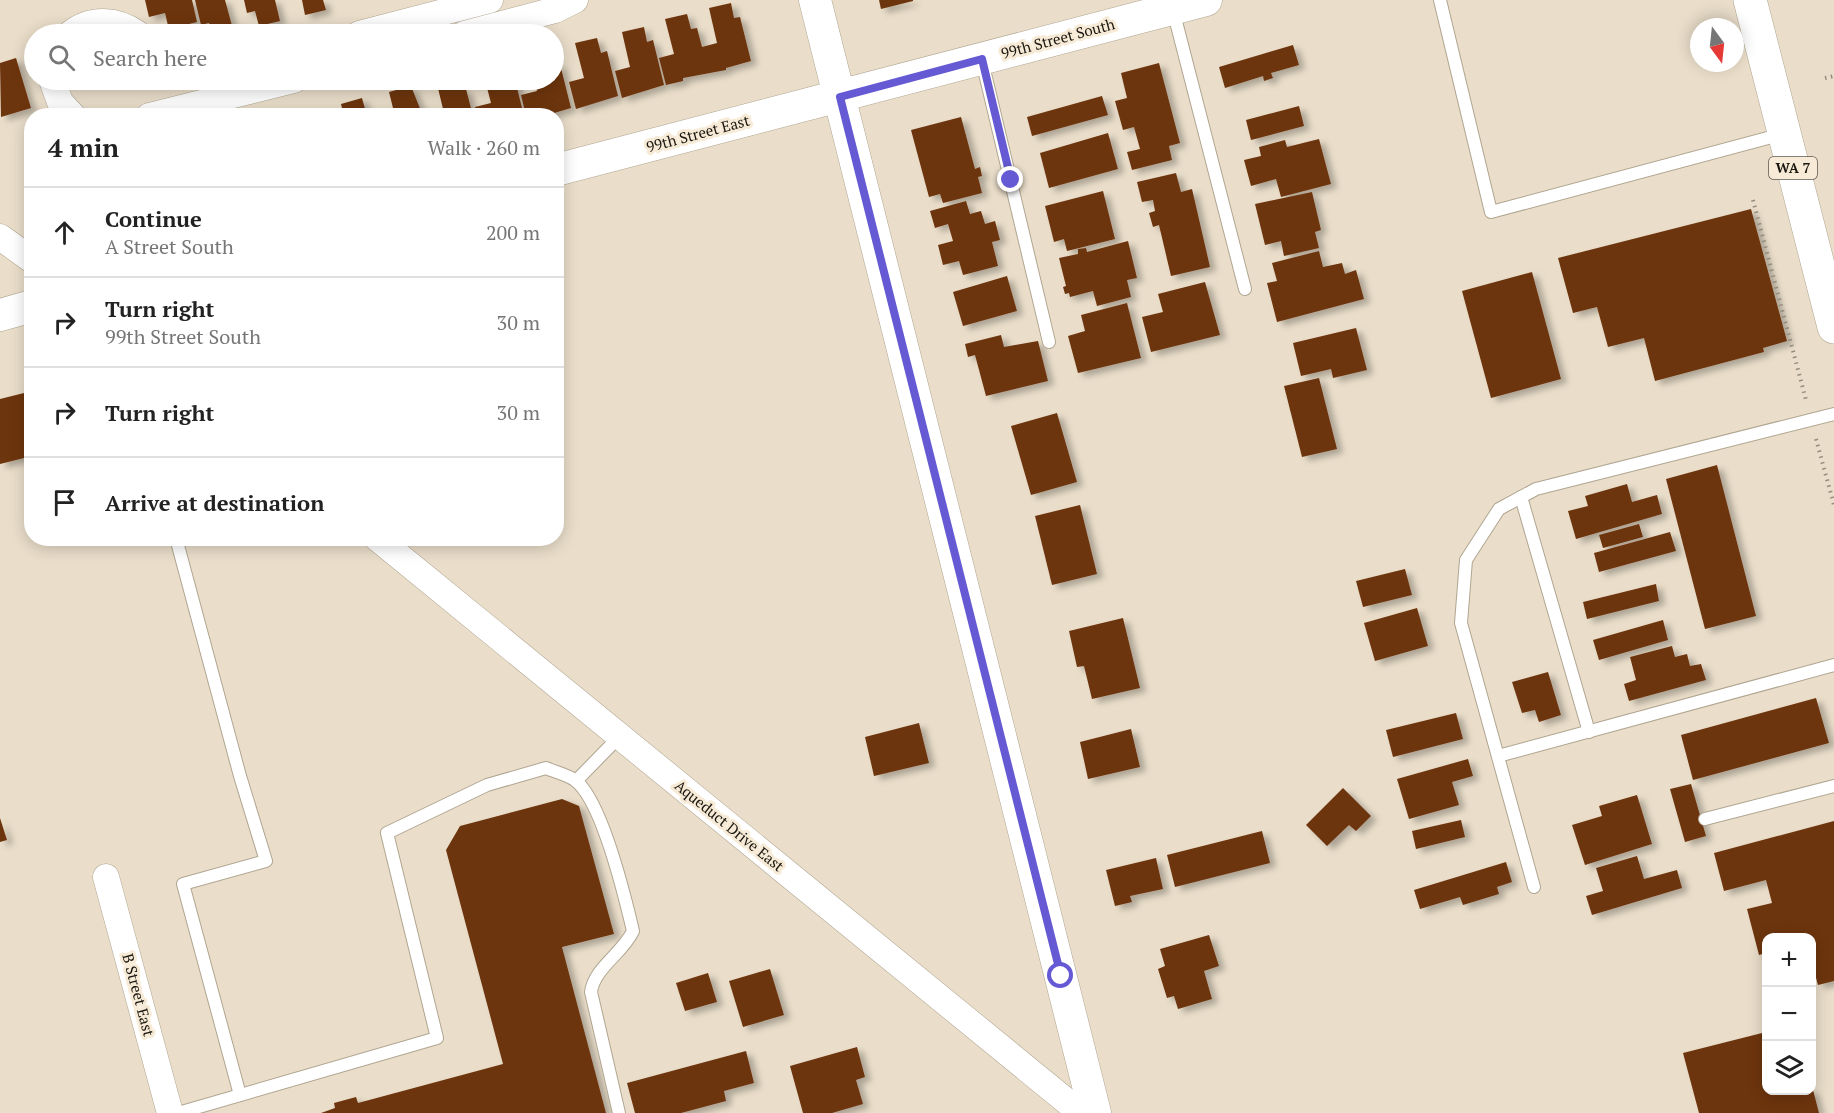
<!DOCTYPE html>
<meta charset="utf-8">
<style>
:root{--surface:#fff;--page:#f6f6f6;--text:#222;--muted:#767676;--line:#e0e0e0}
body{margin:0;font-family:"PT Serif",serif;background:var(--page);color:var(--text)}
.controls{position:absolute;right:18px;bottom:18px;display:grid;overflow:hidden;border-radius:12px;box-shadow:0 3px 15px #0003}
.controls button{width:54px;height:54px;display:grid;place-items:center;padding:0;border:0;border-bottom:2px solid var(--line);background:var(--surface);color:var(--text);font:30px sans-serif}
.compass{position:absolute;left:1690px;top:18px;width:54px;height:54px;border-radius:50%;background:var(--surface);box-shadow:0 3px 15px #0003;rotate:165deg}
.stop{position:absolute;width:18px;height:18px;margin:-14px;border:4px solid #655ad3;border-radius:50%;background:#fff}
.stop.end{background:#655ad3;border-color:#fff;box-shadow:0 2px 6px #0008}
.list{margin:0;padding:0;list-style:none}
h2{display:flex;justify-content:space-between;align-items:center;height:78px;margin:0;padding:0 24px;font-size:26px}
h2 small{font-size:20px;font-weight:400;color:var(--muted)}
.list li{display:grid;grid-template-columns:39px 1fr auto;gap:18px;align-items:center;box-sizing:border-box;height:90px;padding:0 24px;border-top:2px solid var(--line)}
.list b{display:block;font-size:22px;white-space:nowrap}
.list p{margin:0;font-size:20px;white-space:nowrap;color:var(--muted)}
.list em{font-size:20px;font-style:normal;color:var(--muted)}
.icon{flex:none;width:33px;height:33px;fill:none;stroke:currentColor;stroke-width:2;stroke-linecap:round;stroke-linejoin:round}
.map{position:relative;flex:none;width:1834px;height:1113px;overflow:hidden}
.search{position:absolute;background:var(--surface);box-shadow:0 3px 15px #0003;left:24px;top:24px;width:540px;height:66px;display:flex;align-items:center;gap:15px;box-sizing:border-box;padding:0 21px;border-radius:33px;color:var(--muted);font-size:22px}
.panel{position:absolute;background:var(--surface);box-shadow:0 3px 15px #0003;left:24px;top:108px;width:540px;height:438px;border-radius:24px}
.map>svg:first-child{display:block}
.building{fill:#6d340e;filter:url(#shadow)}
.lines{fill:none;stroke-linecap:round;stroke-linejoin:round}
.service-casing{stroke:#b0a591;stroke-width:14}
.minor-casing{stroke:#b0a591;stroke-width:27}
.tertiary-casing{stroke:#b0a591;stroke-width:33}
.primary-casing{stroke:#b0a591;stroke-width:34}
.path{stroke:#958d7e;stroke-width:4;stroke-dasharray:1.5 4.5;stroke-linecap:butt}
.service{stroke:#fff;stroke-width:12}
.minor{stroke:#fff;stroke-width:26}
.tertiary{stroke:#fff;stroke-width:32}
.primary{stroke:#fff;stroke-width:33}
.route{stroke:#655ad3;stroke-width:8}
.labels{text-anchor:middle;stroke-width:6;stroke-linejoin:round;paint-order:stroke}
.shield{fill:#f7ebd7;stroke:#5c564b;stroke-width:1.5}
.shield-label{font-size:14px;font-weight:bold;fill:#1a160f}
.street-label{font-size:15px;fill:#1a160f;stroke:#f7ebd7}
</style>
<div class="map">
<svg width="1834" height="1113" viewBox="0 0 1834 1113">
<defs>
<filter id="shadow"><feDropShadow dx="6" dy="4" stdDeviation="3" flood-color="#0004"/></filter>
</defs>
<rect width="100%" height="100%" fill="#eadeca"/>
<!-- building -->
<g class="building">
<path d="M145 0H192L197 22 189 24 192 34H170L165 13 149 17Z"/>
<path d="M195 0H225L234 33 212 34 209 23 201 25Z"/>
<path d="M244 0H275L280 21 259 26 255 11 247 13Z"/>
<path d="M302 0H323L326 10 305 15Z"/>
<path d="M879 0H913V1L881 9Z"/>
<path d="M731 3 734 18 740 17 751 61 726 68V70L683 78V81L666 85 659 58 674 54 665 19 687 14 691 29 697 28 702 47 717 43 709 8Z"/>
<path d="M644 27 647 42 653 40 664 85 622 98 615 71 630 67 622 32Z"/>
<path d="M597 38 601 53 607 51 618 96 576 109 569 82 584 78 575 43Z"/>
<path d="M1293 45 1299 65 1271 73 1273 78 1264 81 1263 76 1225 88 1219 67Z"/>
<path d="M16 58 31 108 1 117 0 63Z"/>
<path d="M1159 63 1180 143 1169 146 1172 160 1132 170 1127 152 1140 149 1134 127 1123 130 1115 101 1127 98 1121 73Z"/>
<path d="M560 64 571 108 544 116H526L521 95 537 91 534 80H554V66Z"/>
<path d="M436 80H458L460 90 466 89 473 116H438L444 113Z"/>
<path d="M485 80H515L524 116H477L475 107 491 103Z"/>
<path d="M411 86 423 116H395L389 92Z"/>
<path d="M1102 96 1108 115 1032 136 1027 117Z"/>
<path d="M362 98 367 116H344L341 104Z"/>
<path d="M1299 106 1304 126 1251 140 1246 120Z"/>
<path d="M961 117 975 169 980 167 982 176 978 177 982 193 943 203 940 194 929 197 911 130Z"/>
<path d="M1108 133 1118 169 1049 188 1040 153Z"/>
<path d="M1319 139 1331 184 1281 197 1276 179 1251 186 1244 160 1261 156 1259 147 1285 140 1287 147Z"/>
<path d="M1176 173 1181 192 1192 189 1210 267 1171 276 1159 225 1153 227 1149 213 1155 211 1153 200 1142 202 1137 182Z"/>
<path d="M1103 191 1115 239 1067 251 1064 239 1054 242 1045 206Z"/>
<path d="M1312 192 1321 230 1315 232 1319 248 1284 256 1281 241 1265 245 1255 204Z"/>
<path d="M966 201 970 214 981 211 985 224 995 221 1000 240 992 242 998 266 963 275 959 261 943 265 938 245 953 241 948 224 935 228 930 211Z"/>
<path d="M1751 209 1787 341 1763 348 1764 352 1655 381 1644 338 1608 347 1597 307 1573 313 1558 258Z"/>
<path d="M1128 241 1137 278 1127 280 1131 297 1097 306 1093 291 1070 297 1069 293 1065 294 1063 287 1066 286 1059 258 1078 254V249L1086 248 1087 252Z"/>
<path d="M1319 251 1323 267 1342 263 1345 274 1356 270 1364 299 1277 322 1267 283 1277 281 1272 263Z"/>
<path d="M1532 272 1561 379 1491 398 1462 291Z"/>
<path d="M1007 276 1017 311 963 326 953 292Z"/>
<path d="M1205 282 1220 335 1151 352 1142 317 1163 312 1158 294Z"/>
<path d="M1127 303 1141 358 1078 373 1068 336 1085 331 1081 315Z"/>
<path d="M1356 328 1367 370 1333 378 1331 369 1301 376 1293 343Z"/>
<path d="M1001 335 1004 347 1038 341 1048 381 986 396 975 355 968 357 965 344Z"/>
<path d="M1319 378 1337 449 1302 457 1284 386Z"/>
<path d="M32 391V456L0 464V399Z"/>
<path d="M1057 413 1077 482 1031 495 1011 426Z"/>
<path d="M1717 465 1756 616 1705 629 1666 479Z"/>
<path d="M1627 484 1632 502 1657 495 1662 514 1576 539 1568 511 1588 506 1585 496Z"/>
<path d="M1080 505 1097 574 1052 585 1035 516Z"/>
<path d="M1639 524 1643 537 1603 548 1599 535Z"/>
<path d="M1670 532 1676 551 1599 572 1594 553Z"/>
<path d="M1405 569 1412 595 1363 607 1356 581Z"/>
<path d="M1656 584 1659 601 1587 619 1583 602Z"/>
<path d="M1417 608 1428 646 1375 661 1364 623Z"/>
<path d="M1123 618 1140 688 1092 699 1084 666 1077 667 1069 631Z"/>
<path d="M1663 620 1668 640 1599 660 1593 640Z"/>
<path d="M1672 646 1675 657 1687 654 1690 666 1701 664 1706 680 1629 701 1624 684 1636 680 1630 657Z"/>
<path d="M1548 672 1561 715 1539 722 1535 710 1522 713 1512 682Z"/>
<path d="M1816 698 1829 743 1693 780 1681 735Z"/>
<path d="M1456 713 1463 739 1393 757 1386 730Z"/>
<path d="M919 723 929 763 874 776 865 737Z"/>
<path d="M1131 729 1140 767 1088 779 1080 742Z"/>
<path d="M1468 759 1473 776 1452 782 1459 805 1409 819 1397 779Z"/>
<path d="M1691 784 1706 836 1685 842 1670 789Z"/>
<path d="M1343 788 1371 816 1356 831 1349 825 1327 846 1306 825Z"/>
<path d="M1637 795 1652 844 1585 865 1572 825 1602 816 1599 806Z"/>
<path d="M562 799 579 806 614 934 562 947 606 1113H321L335 1108 334 1103 356 1097 358 1103 503 1064 446 850 460 826Z"/>
<path d="M0 818 7 840 0 842Z"/>
<path d="M1461 820 1465 837 1416 849 1412 831Z"/>
<path d="M1834 821V981L1818 985 1812 963V938H1766V953L1759 955 1747 909 1772 903 1766 880 1724 891 1714 853Z"/>
<path d="M1262 831 1270 863 1175 887 1167 855Z"/>
<path d="M1637 856 1644 879 1677 870 1682 888 1592 915 1586 896 1603 891 1596 868Z"/>
<path d="M1156 858 1163 889 1130 896 1132 902 1115 906 1106 870Z"/>
<path d="M1506 862 1512 882 1497 887 1499 894 1463 905 1460 897 1420 909 1414 890Z"/>
<path d="M1209 935 1219 966 1204 971 1212 999 1178 1009 1174 996 1167 998 1158 969 1165 966 1160 949Z"/>
<path d="M770 969 784 1015 743 1027 729 981Z"/>
<path d="M708 973 717 1002 685 1011 676 983Z"/>
<path d="M1766 1032V1090H1813L1819 1113H1699L1683 1053Z"/>
<path d="M857 1047 865 1077 856 1080 863 1104 832 1113H803L790 1066Z"/>
<path d="M746 1051 754 1083 724 1091 726 1101 681 1113H635L627 1083Z"/>
</g>
<g class="lines">
<!-- service casing -->
<g class="service-casing">
<g id="service">
<path d="M1440 0 1491 212 1783 134"/>
<path d="M1173 10 1245 289"/>
<path d="M982 61 1049 342"/>
<path d="M1521 497 1589 732"/>
<path d="M176 538 240 776 266 861 183 884 240 1095"/>
<path d="M1498 756 1834 665"/>
<path d="M576 781 620 736"/>
<path d="M1705 819 1834 786"/>
<path d="M1534 887 1461 623 1466 560 1499 509 1536 489 1834 414"/>
<path d="M178 1113 437 1038 387 833 487 785 546 768C555 772 569 775 576 781 602 802 625 897 633 931 623 953 594 968 591 992L619 1113"/>
</g>
</g>
<!-- minor casing -->
<g class="minor-casing">
<g id="minor">
<path d="M70 34C91 17 117 19 138 34"/>
<path d="M359 34 490 0"/>
<path d="M464 34 555 10 575 0"/>
<path d="M52 80 60 102 73 116"/>
<path d="M149 116 294 80"/>
<path d="M0 237 32 260"/>
<path d="M377 538 1081 1113"/>
<path d="M106 877 170 1113"/>
</g>
</g>
<!-- tertiary casing -->
<g class="tertiary-casing">
<g id="tertiary">
<path d="M815 0 1095 1113"/>
<path d="M556 170 1206 0"/>
<path d="M0 315 32 306"/>
</g>
</g>
<!-- primary casing -->
<g class="primary-casing">
<path id="primary" d="M1750 0 1834 327"/>
</g>
<!-- path -->
<g class="path">
<path d="M1825 78 1834 76"/>
<path d="M1753 200 1806 400"/>
<path d="M1816 439 1834 505"/>
</g>
<!-- service -->
<use href="#service" class="service"/>
<!-- minor -->
<use href="#minor" class="minor"/>
<!-- tertiary -->
<use href="#tertiary" class="tertiary"/>
<!-- primary -->
<use href="#primary" class="primary"/>
</g>
<g class="lines">
<!-- route -->
<path class="route" d="M1011 180 982 59 840 97 1061 976"/>
</g>
<g class="labels">
<!-- shield labels -->
<rect class="shield" x="1769" y="157" width="48" height="22" rx="4.5"/>
<g class="shield-label">
<text x="1793" y="173">WA 7</text>
</g>
<!-- street labels -->
<g class="street-label">
<text transform="translate(1058 39) rotate(-15)" y="5">99th Street South</text>
<text transform="translate(698 134) rotate(-15)" y="5">99th Street East</text>
<text transform="translate(729 826) rotate(39)" y="5">Aqueduct Drive East</text>
<text transform="translate(138 995) rotate(75)" y="5">B Street East</text>
</g>
</g>
</svg>
<div class="controls">
<button>+</button>
<button>−</button>
<button><svg class="icon" aria-label="layers" viewBox="0 0 24 24"><path d="M12 4l9 5-9 5-9-5zM3 14l9 5 9-5"/></svg></button>
</div>
<svg class="compass" viewBox="-18 -18 36 36"><path d="M0-13l5 13h-10z" fill="#e53935"/><path d="M0 13l5-13h-10z" fill="#767676"/></svg>
<div class="stop" style="left:1061px;top:976px"></div>
<div class="stop end" style="left:1011px;top:180px"></div>
<div class="search"><svg class="icon" aria-label="search" viewBox="0 0 24 24"><circle cx="10" cy="10" r="6"/><path d="M15 15l6 6"/></svg>Search here</div>
<section class="panel">
<h2>4 min<small>Walk · 260 m</small></h2>
<ul class="list">
<li><svg class="icon" aria-label="ahead" viewBox="0 0 24 24"><path d="M12 20V5M6 11l6-6 6 6"/></svg><div><b>Continue</b><p>A Street South</p></div><em>200 m</em></li>
<li><svg class="icon" aria-label="right" viewBox="0 0 24 24"><path d="M7 20v-9h11M14 6l5 5-5 5"/></svg><div><b>Turn right</b><p>99th Street South</p></div><em>30 m</em></li>
<li><svg class="icon" aria-label="right" viewBox="0 0 24 24"><path d="M7 20v-9h11M14 6l5 5-5 5"/></svg><div><b>Turn right</b></div><em>30 m</em></li>
<li><svg class="icon" aria-label="arrive" viewBox="0 0 24 24"><path d="M6 21V4h12l-3 4 3 4H6"/></svg><div><b>Arrive at destination</b></div></li>
</ul>
</section>
</div>
